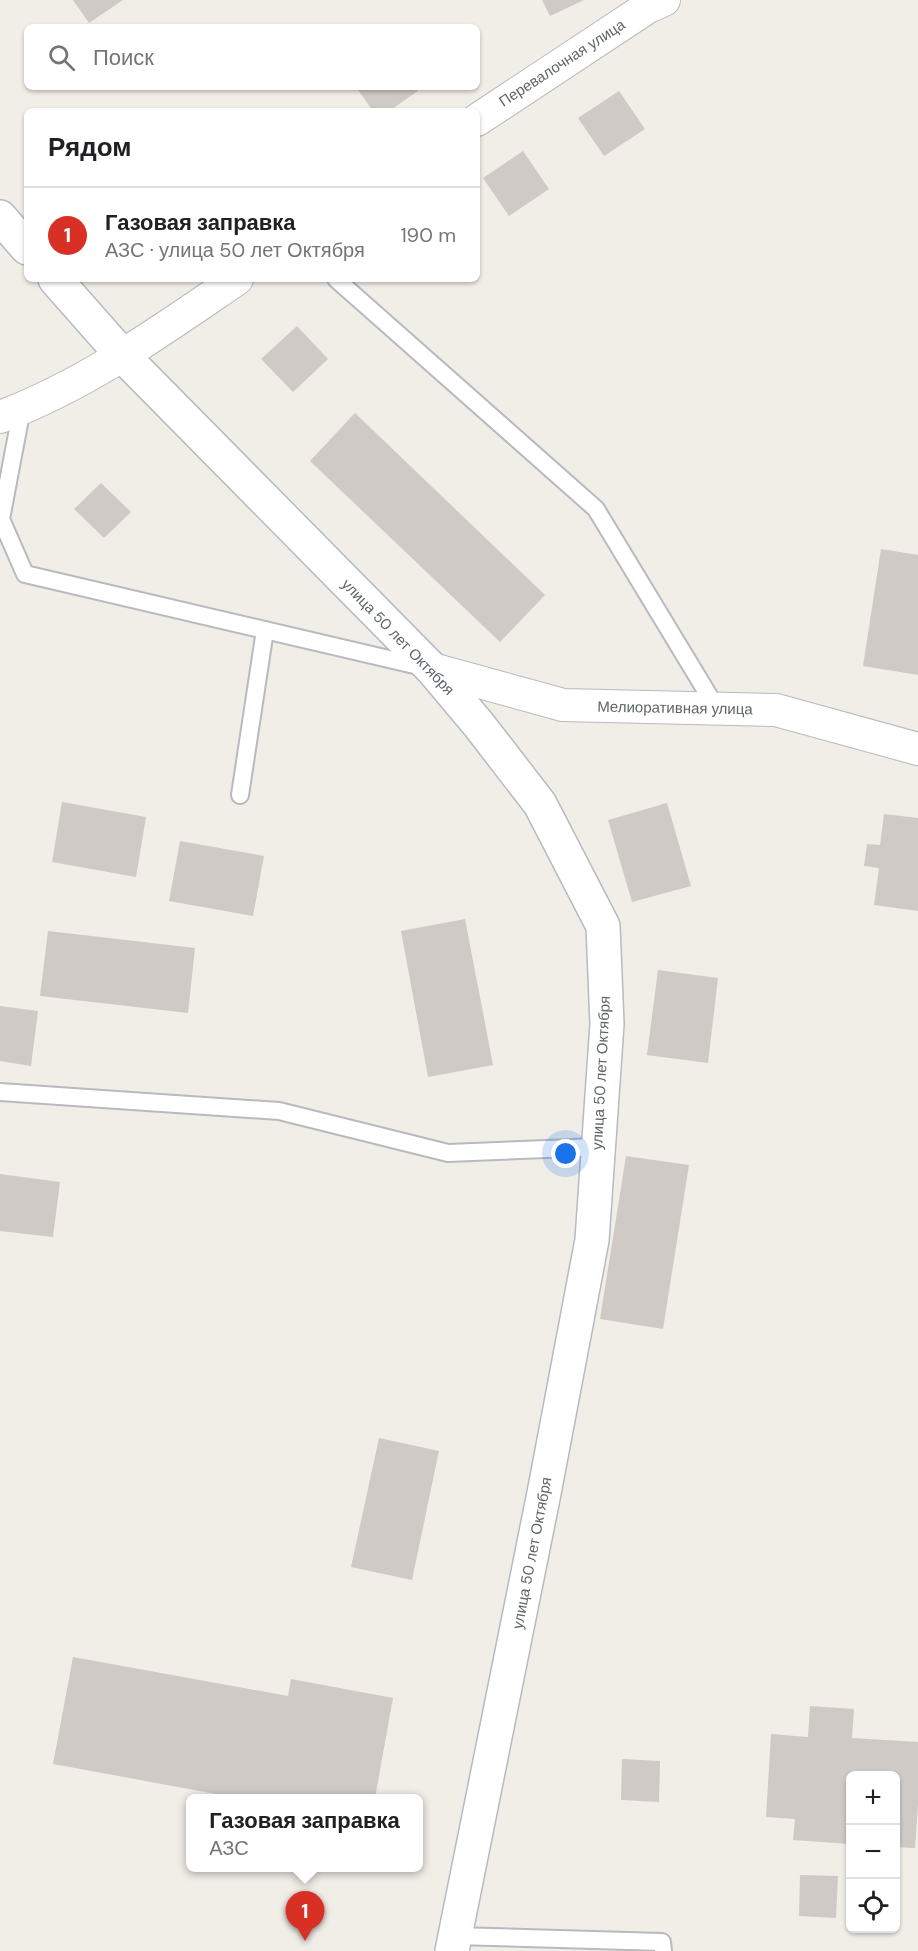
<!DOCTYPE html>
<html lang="ru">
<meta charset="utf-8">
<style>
:root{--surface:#fff;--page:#f2f2f2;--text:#202124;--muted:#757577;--line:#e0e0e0;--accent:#d93025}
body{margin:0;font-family:"DM Sans",sans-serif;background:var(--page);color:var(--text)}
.controls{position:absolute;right:18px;bottom:18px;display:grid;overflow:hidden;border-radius:9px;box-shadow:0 2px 4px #0004}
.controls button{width:54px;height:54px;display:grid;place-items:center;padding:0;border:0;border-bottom:2px solid var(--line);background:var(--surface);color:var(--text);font:30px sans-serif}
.you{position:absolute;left:566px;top:1154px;width:21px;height:21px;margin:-15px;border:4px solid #fff;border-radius:50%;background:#1a73e8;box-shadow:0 0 0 9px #1a73e833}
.badge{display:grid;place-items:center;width:39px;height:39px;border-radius:50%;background:var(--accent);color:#fff;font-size:20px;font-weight:700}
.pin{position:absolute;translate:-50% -50px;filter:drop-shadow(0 2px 3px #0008)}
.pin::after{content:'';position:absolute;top:32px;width:21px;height:18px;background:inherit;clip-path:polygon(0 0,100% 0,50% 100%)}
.popup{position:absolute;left:186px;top:1794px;width:237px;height:78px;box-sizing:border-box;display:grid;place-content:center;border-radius:9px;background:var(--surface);filter:drop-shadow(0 2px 4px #0005);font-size:20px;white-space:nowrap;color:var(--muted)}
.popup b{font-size:22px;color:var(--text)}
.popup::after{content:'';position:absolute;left:50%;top:100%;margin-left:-12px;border:12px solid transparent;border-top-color:var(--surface)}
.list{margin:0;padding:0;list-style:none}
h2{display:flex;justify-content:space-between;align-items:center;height:78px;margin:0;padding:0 24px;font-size:26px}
h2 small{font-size:20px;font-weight:400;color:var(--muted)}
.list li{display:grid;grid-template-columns:39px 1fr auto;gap:18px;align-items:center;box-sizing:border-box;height:96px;padding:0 24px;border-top:2px solid var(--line)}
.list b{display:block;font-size:22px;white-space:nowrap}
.list p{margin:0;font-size:20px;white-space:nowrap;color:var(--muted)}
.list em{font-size:20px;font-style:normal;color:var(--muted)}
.icon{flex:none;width:33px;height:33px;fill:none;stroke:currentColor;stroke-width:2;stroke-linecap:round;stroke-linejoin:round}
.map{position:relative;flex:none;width:918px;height:1951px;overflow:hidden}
.search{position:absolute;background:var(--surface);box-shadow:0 2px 4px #0004;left:24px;top:24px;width:456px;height:66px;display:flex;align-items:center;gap:15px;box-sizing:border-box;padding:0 21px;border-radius:9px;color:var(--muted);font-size:22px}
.panel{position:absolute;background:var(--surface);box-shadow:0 2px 4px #0004;left:24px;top:108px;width:456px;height:174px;border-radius:9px}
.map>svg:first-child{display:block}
.building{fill:#cfcac5}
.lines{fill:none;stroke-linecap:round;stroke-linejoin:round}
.lane-casing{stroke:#b7babe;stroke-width:20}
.street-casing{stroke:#b7babe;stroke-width:34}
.secondary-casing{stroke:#b5bbbf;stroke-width:36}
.lane{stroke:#fff;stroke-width:16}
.street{stroke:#fff;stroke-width:32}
.secondary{stroke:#fff;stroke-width:33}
.labels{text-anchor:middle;stroke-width:4.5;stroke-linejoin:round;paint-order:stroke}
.street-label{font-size:15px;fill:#5e6468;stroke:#fff}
</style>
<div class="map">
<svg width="918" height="1951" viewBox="0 0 918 1951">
<rect width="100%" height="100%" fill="#f1ede7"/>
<!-- building -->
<g class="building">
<path d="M73 0H123L89 23Z"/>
<path d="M542 0H584L550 16Z"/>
<path d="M356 87H415L418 91 389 111H373Z"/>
<path d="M619 91 645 129 604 156 578 118Z"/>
<path d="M523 151 549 189 509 216 483 178Z"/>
<path d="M297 326 328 359 293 392 261 359Z"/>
<path d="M355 413 545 595 500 642 310 461Z"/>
<path d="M101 483 131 512 104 538 74 509Z"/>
<path d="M881 549 918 555V675L863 666Z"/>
<path d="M62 802 146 817 136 877 52 862Z"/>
<path d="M667 803 691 886 632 902 608 820Z"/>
<path d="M884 814 918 818V911L874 905 879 868 864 866 867 844 880 845Z"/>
<path d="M180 841 264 856 253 916 169 901Z"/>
<path d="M465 919 493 1065 428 1077 401 931Z"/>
<path d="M48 931 195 948 188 1013 40 996Z"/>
<path d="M658 970 718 978 708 1063 647 1055Z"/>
<path d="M0 1006 38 1011 31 1066 0 1061Z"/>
<path d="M626 1156 689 1165 663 1329 600 1319Z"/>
<path d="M0 1174 60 1182 53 1237 0 1231Z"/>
<path d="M379 1438 439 1451 412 1580 351 1567Z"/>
<path d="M73 1657 288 1696 291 1679 393 1698 375 1798H238L53 1764Z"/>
<path d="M810 1706 854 1709 852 1738 918 1742V1805L915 1848 896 1847V1776H850V1844L793 1840 795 1819 766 1817 771 1734 808 1737Z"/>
<path d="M622 1759 660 1761 659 1802 621 1800Z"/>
<path d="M800 1875 838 1876 836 1918 799 1916Z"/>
</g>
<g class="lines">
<!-- lane casing -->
<g class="lane-casing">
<g id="lane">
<path d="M336 279 596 509 717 709"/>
<path d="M22 408 1 519 25 574 423 667"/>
<path d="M240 795 265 630"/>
<path d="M0 1092 279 1111 448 1153 598 1147"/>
<path d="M455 1936 662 1942 663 1951"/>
</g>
</g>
<!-- street casing -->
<g class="street-casing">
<g id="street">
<path d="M477 120 648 7 664 0"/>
<path d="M0 417C86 385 162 330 237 279"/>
<path d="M432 669 563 705 776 710 918 749"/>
</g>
</g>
<!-- secondary casing -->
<g class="secondary-casing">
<g id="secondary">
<path d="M0 217 27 248"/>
<path d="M55 279 123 356 432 669 479 725 540 804 603 926 607 1024 592 1240 545 1488 452 1951"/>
</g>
</g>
<!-- lane -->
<use href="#lane" class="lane"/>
<!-- street -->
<use href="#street" class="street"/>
<!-- secondary -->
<use href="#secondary" class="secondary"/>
</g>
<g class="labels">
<!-- street labels -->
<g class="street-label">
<text transform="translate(562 63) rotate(-33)" y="5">Перевалочная улица</text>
<text transform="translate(398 637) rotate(46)" y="5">улица 50 лет Октября</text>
<text transform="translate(675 708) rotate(1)" y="5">Мелиоративная улица</text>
<text transform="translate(601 1073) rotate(-87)" y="5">улица 50 лет Октября</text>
<text transform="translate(532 1553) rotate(-79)" y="5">улица 50 лет Октября</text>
</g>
</g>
</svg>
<div class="controls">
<button>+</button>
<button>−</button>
<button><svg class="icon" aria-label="locate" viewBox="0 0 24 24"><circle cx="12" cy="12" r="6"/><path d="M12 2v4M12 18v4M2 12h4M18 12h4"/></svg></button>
</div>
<div class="you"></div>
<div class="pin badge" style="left:305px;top:1941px">1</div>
<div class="popup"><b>Газовая заправка</b>АЗС</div>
<div class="search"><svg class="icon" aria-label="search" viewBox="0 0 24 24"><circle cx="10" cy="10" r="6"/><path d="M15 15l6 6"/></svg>Поиск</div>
<section class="panel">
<h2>Рядом<small></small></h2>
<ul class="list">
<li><span class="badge">1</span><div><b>Газовая заправка</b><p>АЗС · улица 50 лет Октября</p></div><em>190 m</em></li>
</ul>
</section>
</div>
